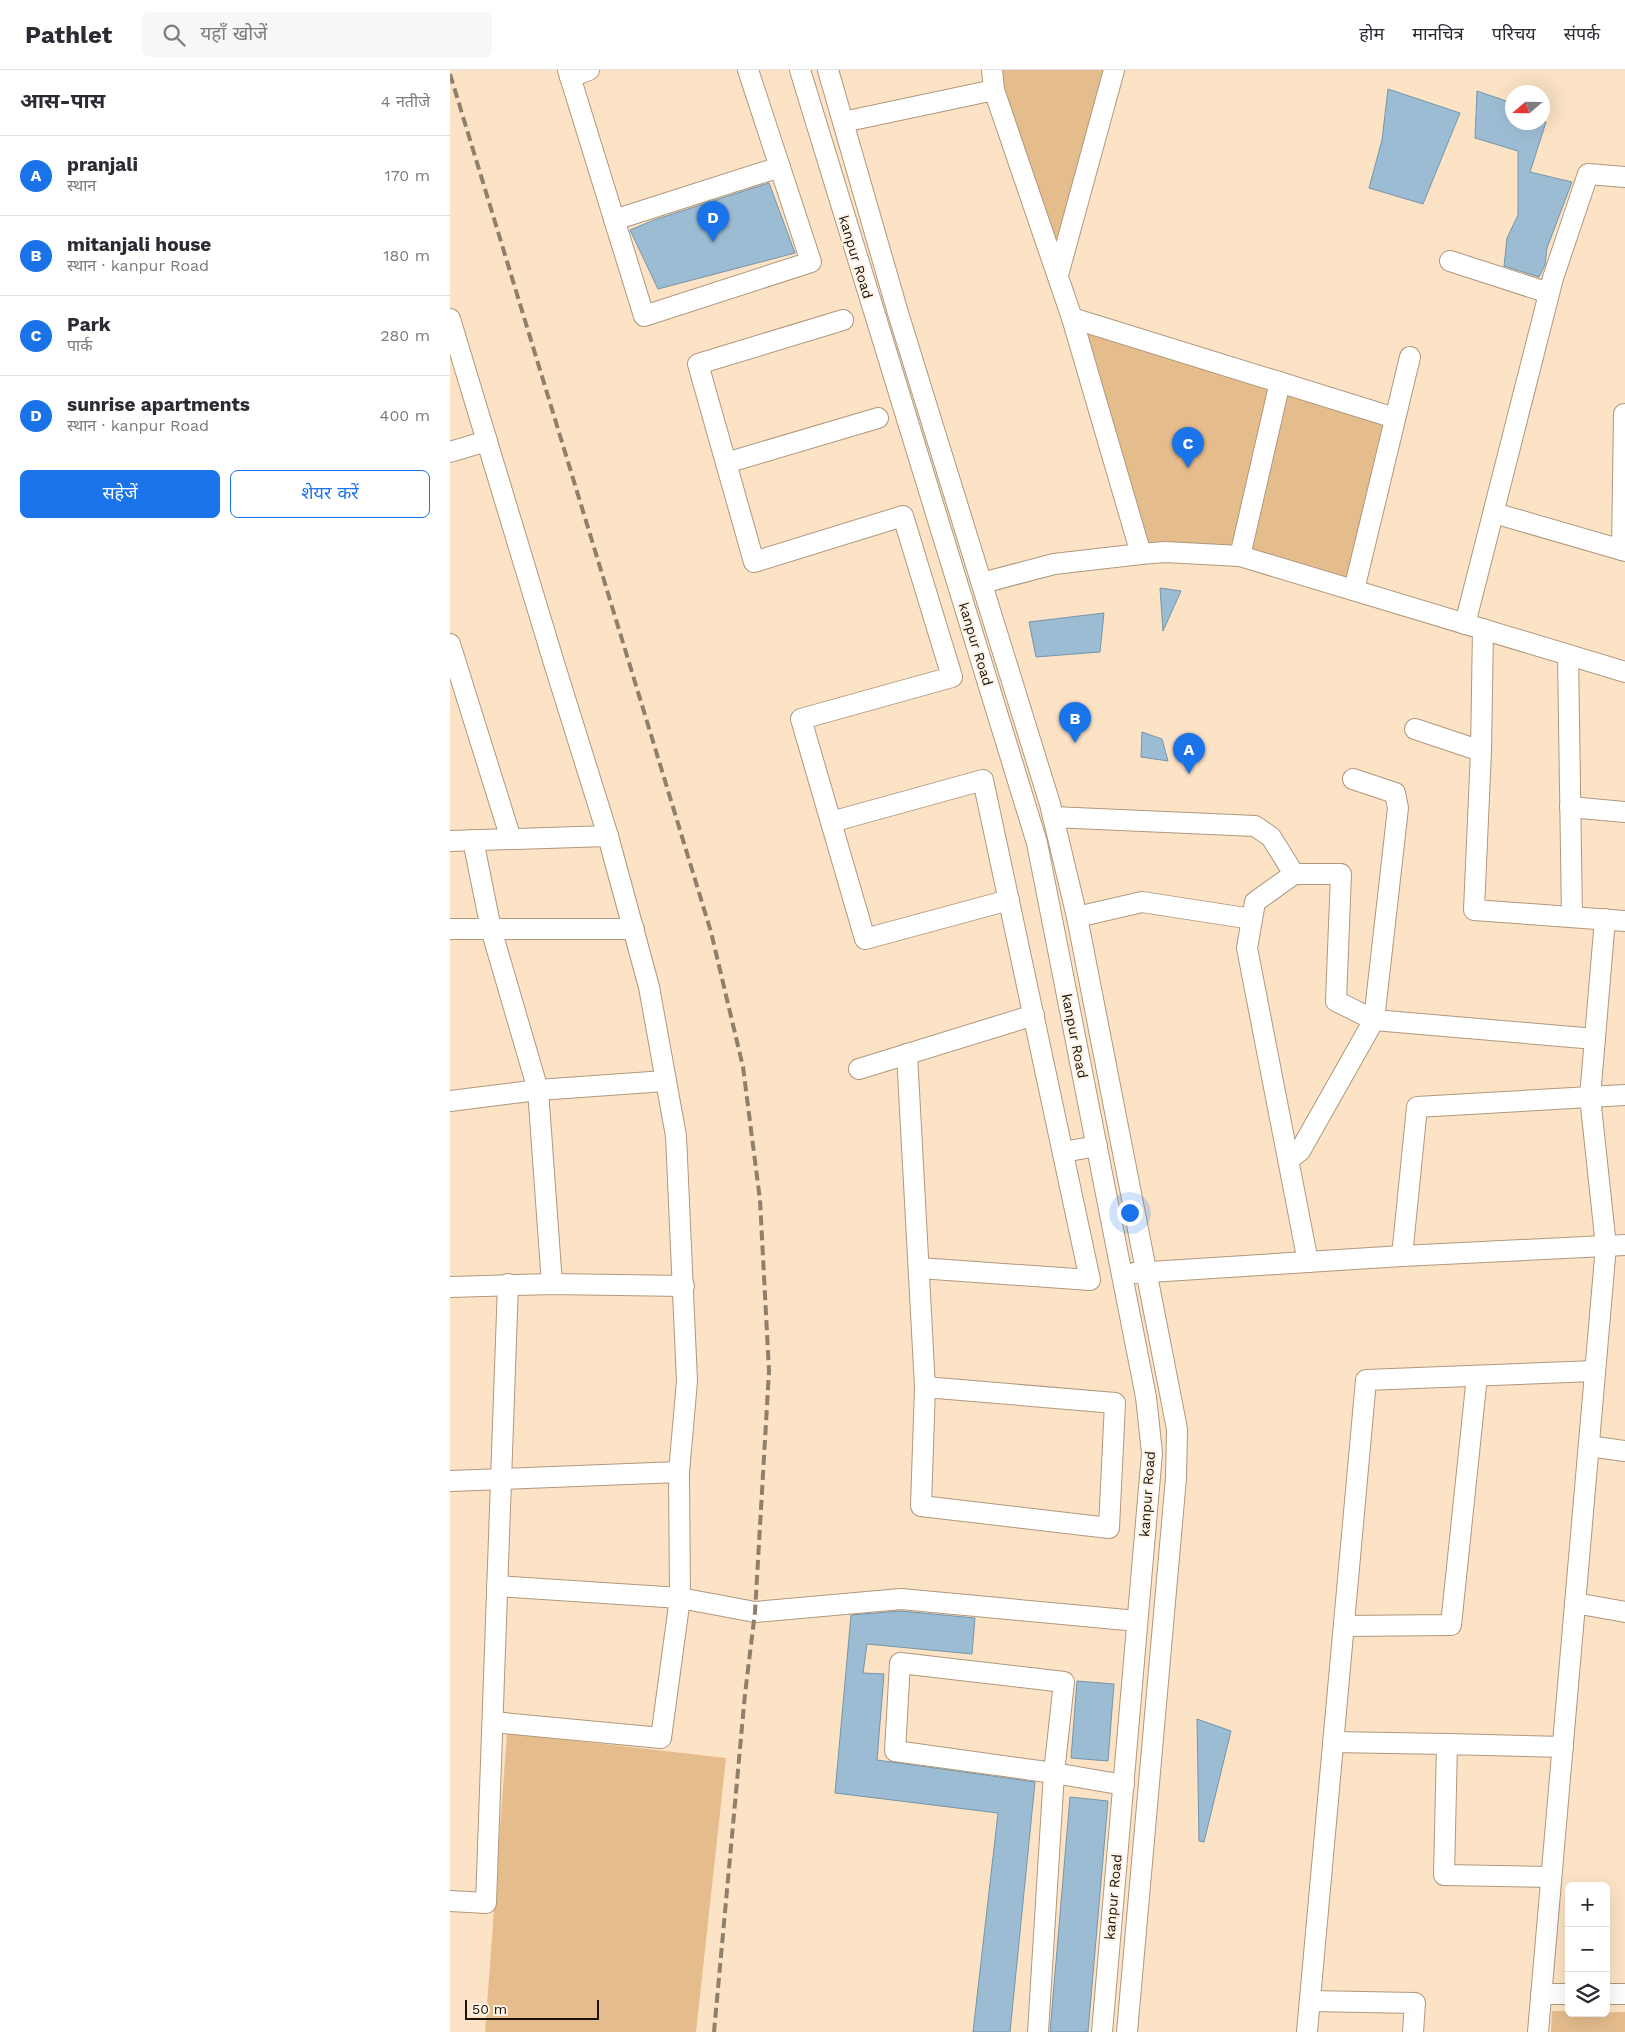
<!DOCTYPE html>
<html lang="hi">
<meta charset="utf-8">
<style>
:root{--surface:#fff;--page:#f7f7f7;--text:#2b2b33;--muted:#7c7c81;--line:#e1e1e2;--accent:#1a73e8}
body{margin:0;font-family:"Work Sans","Noto Sans Devanagari",sans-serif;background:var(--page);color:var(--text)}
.controls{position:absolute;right:15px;bottom:15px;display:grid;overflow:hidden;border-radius:8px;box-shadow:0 5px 20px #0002}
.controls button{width:45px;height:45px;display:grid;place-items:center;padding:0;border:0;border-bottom:1px solid var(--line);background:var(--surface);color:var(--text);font:25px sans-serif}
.compass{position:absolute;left:1055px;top:15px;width:45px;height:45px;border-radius:50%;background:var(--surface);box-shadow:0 5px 20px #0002;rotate:250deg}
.scale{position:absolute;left:15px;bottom:12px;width:134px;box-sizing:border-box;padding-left:5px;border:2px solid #1b1208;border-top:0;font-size:14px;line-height:18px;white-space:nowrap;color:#1b1208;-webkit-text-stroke:4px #fdf3e7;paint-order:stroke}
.you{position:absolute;left:679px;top:1142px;width:18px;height:18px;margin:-12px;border:4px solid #fff;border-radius:50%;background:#1a73e8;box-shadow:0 0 0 8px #1a73e833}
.badge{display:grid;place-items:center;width:32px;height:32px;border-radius:50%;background:var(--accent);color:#fff;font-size:16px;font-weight:700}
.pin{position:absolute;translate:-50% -41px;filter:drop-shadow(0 1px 2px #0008)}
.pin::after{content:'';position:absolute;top:26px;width:18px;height:15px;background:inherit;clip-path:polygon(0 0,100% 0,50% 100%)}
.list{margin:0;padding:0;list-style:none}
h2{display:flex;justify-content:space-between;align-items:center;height:65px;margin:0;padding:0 20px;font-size:21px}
h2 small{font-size:16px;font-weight:400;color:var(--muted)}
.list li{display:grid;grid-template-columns:32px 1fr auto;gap:15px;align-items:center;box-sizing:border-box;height:80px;padding:0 20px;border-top:1px solid var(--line)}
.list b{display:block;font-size:19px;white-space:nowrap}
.list p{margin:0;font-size:16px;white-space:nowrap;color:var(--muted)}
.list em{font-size:16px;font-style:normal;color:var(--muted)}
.actions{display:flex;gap:10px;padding:15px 20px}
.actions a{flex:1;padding:11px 0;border:1px solid var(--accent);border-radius:8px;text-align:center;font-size:18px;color:var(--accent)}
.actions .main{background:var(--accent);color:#fff}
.icon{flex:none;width:28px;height:28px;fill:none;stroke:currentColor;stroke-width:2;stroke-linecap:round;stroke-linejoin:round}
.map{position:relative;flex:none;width:1175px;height:1962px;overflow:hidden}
header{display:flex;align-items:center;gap:30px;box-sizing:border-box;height:70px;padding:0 25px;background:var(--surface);border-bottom:1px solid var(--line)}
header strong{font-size:24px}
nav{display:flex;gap:28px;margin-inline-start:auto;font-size:18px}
.search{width:350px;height:45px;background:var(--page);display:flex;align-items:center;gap:12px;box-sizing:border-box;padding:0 18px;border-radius:8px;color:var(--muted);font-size:19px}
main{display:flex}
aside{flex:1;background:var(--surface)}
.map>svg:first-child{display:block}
.green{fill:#e5bd8d}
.building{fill:#9cbcd3;stroke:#7595aa}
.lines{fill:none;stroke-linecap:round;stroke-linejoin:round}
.minor-casing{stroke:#b0987d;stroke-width:22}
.minor{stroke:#fff;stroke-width:20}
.rail{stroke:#907f6a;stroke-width:4;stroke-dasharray:10 5;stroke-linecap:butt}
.labels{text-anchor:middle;stroke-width:4.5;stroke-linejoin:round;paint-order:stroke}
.street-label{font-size:14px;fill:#1b1208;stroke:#fdf3e7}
</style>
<header>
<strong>Pathlet</strong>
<div class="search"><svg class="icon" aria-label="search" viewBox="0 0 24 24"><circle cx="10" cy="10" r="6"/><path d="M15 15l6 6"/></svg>यहाँ खोजें</div>
<nav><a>होम</a><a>मानचित्र</a><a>परिचय</a><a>संपर्क</a></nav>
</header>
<main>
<aside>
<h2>आस-पास<small>4 नतीजे</small></h2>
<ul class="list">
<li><span class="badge">A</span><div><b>pranjali</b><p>स्थान</p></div><em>170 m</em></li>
<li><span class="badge">B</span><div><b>mitanjali house</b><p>स्थान · kanpur Road</p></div><em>180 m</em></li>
<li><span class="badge">C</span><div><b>Park</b><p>पार्क</p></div><em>280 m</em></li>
<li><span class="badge">D</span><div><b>sunrise apartments</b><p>स्थान · kanpur Road</p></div><em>400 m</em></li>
</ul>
<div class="actions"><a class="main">सहेजें</a><a>शेयर करें</a></div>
</aside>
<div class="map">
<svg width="1175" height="1962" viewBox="0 0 1175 1962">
<rect width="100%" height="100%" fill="#fce3c5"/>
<!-- green -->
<g class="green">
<path d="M545 0H662L603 192Z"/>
<path d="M622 248 945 348 904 520 790 486 691 484Z"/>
<path d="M57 1663 276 1688 246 1962H35Z"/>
<path d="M1102 1941H1119V1943L1175 1942V1962H1101Z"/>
</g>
<!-- building -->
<g class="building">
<path d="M938 19 1010 43 973 134 919 118 932 70Z"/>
<path d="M1027 21 1062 33V52H1096L1080 102 1122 112 1097 178 1095 195 1089 207 1054 196 1057 168 1068 145V81L1025 68Z"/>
<path d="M319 113 345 183 208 219 180 160 204 150Z"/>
<path d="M710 518 731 521 713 561Z"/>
<path d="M654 543 650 582 586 587 579 552Z"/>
<path d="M692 662 712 669 718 691 691 687Z"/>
<path d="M451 1541 525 1548 522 1584 417 1574 413 1603 434 1604 427 1690 585 1712 560 1962H523L548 1743 385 1723 401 1545Z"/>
<path d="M627 1611 664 1614 658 1691 621 1688Z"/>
<path d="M747 1649 781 1661 754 1772 749 1771Z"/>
<path d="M620 1727 658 1731 638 1962H600Z"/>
</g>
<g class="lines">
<!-- minor casing -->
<g class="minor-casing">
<g id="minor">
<path d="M118 0 194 246 361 192 298 0"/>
<path d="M350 0 587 773 696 1327 702 1383 652 1962"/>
<path d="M378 0 448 243 600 734 627 847 727 1359 726 1408 677 1962"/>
<path d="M542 0 544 20"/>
<path d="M120 7 139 0"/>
<path d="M393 52 544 20 622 248 691 484"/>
<path d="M164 150 330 97"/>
<path d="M1000 191 1099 223"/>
<path d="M608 205 664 0"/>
<path d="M622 248 945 348"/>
<path d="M0 249 104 593 158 766 199 917 226 1066 237 1311 229 1402 230 1528 211 1668 43 1652"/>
<path d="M393 250 248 294 304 492 453 446 502 607 351 649 415 869 559 830"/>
<path d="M0 382 37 371"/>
<path d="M276 393 428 348"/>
<path d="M1044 443 1175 481"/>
<path d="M1172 480 1174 344"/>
<path d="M790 486 830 312"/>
<path d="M532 513 604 494 691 484 715 482 790 486 1175 602"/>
<path d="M904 520 960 287"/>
<path d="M1015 554 1103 208 1138 104 1175 107"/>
<path d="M1033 559 1031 681 1024 840 1175 851"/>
<path d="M0 574 61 769"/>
<path d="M1118 585 1122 847"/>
<path d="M965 659 1031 681"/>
<path d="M903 709 945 723 948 738 924 950 1145 969"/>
<path d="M1120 737 1175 742"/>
<path d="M603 747 805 756 821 767 844 804"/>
<path d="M381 752 533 710 640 1210 469 1198"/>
<path d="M0 771 158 766"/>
<path d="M627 847 692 832 802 849"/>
<path d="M0 859H184"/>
<path d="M457 984 475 1317 471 1436 659 1458 665 1333 475 1317"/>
<path d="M409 999 584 945"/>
<path d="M0 1031 88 1020 41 859 23 770"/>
<path d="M613 1082 647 1076"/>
<path d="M838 1090 850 1081 924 950 886 931 891 804H844L805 832 797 878 858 1192"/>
<path d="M952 1186 967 1037 1175 1025"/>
<path d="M684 1203 952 1186 1175 1175"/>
<path d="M102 1214 88 1020 215 1011"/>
<path d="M0 1217 102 1214 234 1216"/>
<path d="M1139 1376 1175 1381"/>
<path d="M0 1411 229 1402"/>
<path d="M47 1516 230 1528 305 1542 451 1529 687 1551"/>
<path d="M1125 1533 1175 1542"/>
<path d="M894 1556 1001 1555 1027 1306"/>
<path d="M883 1672 997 1674"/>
<path d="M1101 1807 994 1805 997 1674 1113 1677"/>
<path d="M0 1831 36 1833 58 1214"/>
<path d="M1091 1924H1119"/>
<path d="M1156 1924H1175"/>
<path d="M860 1931 965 1933 963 1962"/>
<path d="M588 1962 604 1703 614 1612 450 1593 445 1681 604 1703 674 1715"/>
<path d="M857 1962 916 1310 1145 1301"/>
<path d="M1088 1962 1156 1176 1140 1027 1155 849"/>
</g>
</g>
<!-- minor -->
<use href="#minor" class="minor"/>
<!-- rail -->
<path class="rail" d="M0 4 261 862 293 997 310 1130 319 1301 305 1542 295 1624 264 1962"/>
</g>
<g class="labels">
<!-- street labels -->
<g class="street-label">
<text transform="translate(406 187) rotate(73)" y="5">kanpur Road</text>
<text transform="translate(526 574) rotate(73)" y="5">kanpur Road</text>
<text transform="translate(625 966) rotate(79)" y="5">kanpur Road</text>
<text transform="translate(697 1424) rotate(-86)" y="5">kanpur Road</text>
<text transform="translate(663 1827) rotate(-85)" y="5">kanpur Road</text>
</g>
</g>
</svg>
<div class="controls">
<button>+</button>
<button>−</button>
<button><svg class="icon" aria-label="layers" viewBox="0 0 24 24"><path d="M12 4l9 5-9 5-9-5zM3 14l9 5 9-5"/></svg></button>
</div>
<svg class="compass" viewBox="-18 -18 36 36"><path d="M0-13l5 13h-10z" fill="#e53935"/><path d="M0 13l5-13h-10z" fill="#7c7c81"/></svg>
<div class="scale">50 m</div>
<div class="you"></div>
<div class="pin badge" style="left:739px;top:704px">A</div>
<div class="pin badge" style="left:625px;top:673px">B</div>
<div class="pin badge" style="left:738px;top:398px">C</div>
<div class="pin badge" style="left:263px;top:172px">D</div>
</div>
</main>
